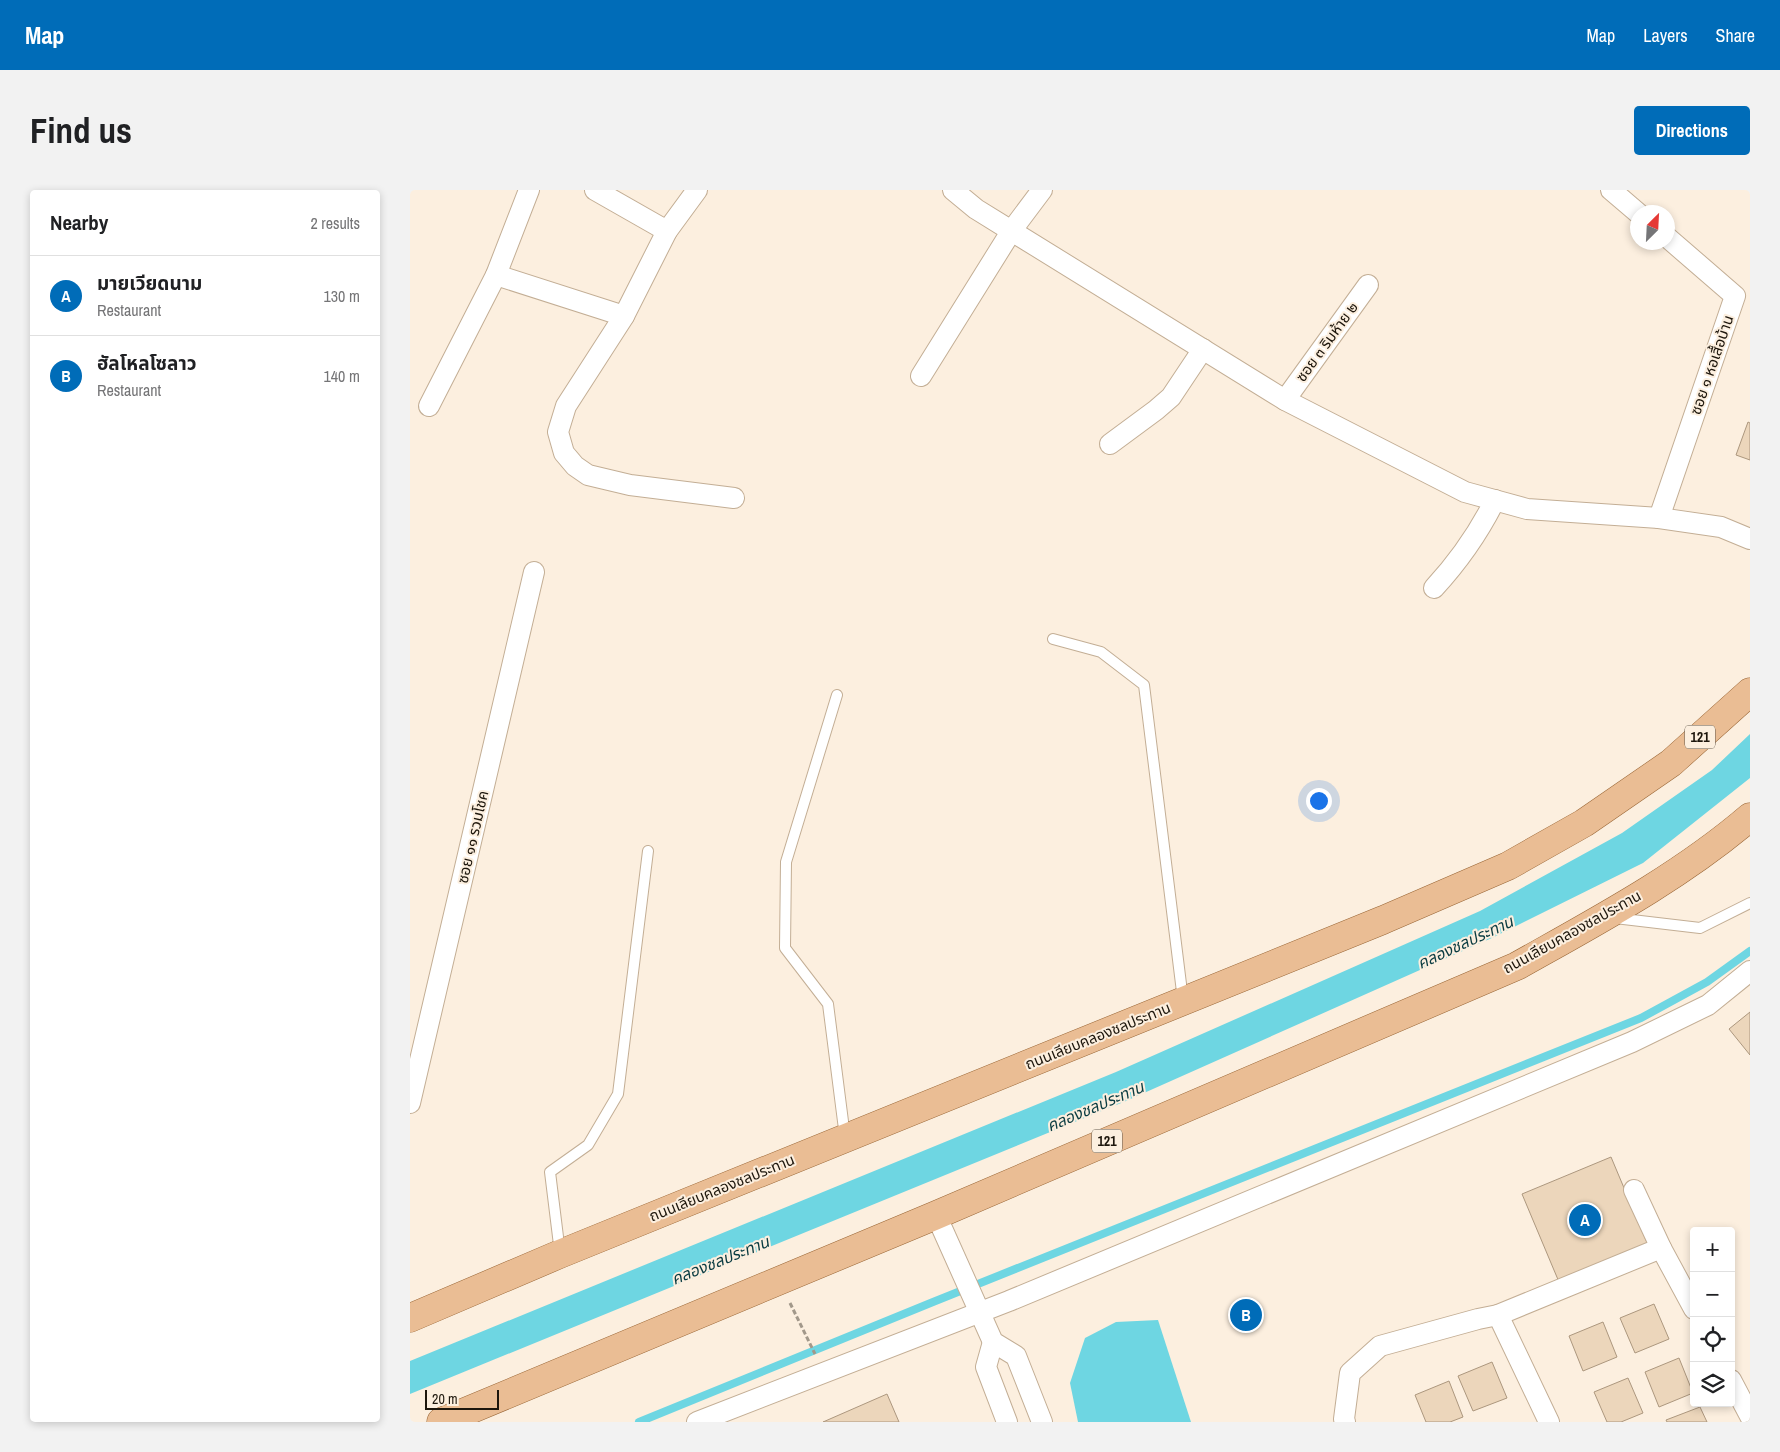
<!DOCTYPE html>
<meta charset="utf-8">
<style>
:root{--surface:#fff;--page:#f2f2f2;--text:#202124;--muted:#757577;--line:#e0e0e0;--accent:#006cb8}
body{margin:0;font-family:"Archivo Narrow","Noto Sans Thai",sans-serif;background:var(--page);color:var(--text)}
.controls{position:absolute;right:15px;bottom:15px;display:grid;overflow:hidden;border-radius:5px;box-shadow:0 2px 8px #0003}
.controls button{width:45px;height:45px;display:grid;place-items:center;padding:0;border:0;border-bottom:1px solid var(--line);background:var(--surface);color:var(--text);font:25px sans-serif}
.compass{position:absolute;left:1220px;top:15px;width:45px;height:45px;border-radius:50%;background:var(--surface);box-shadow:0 2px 8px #0003;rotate:24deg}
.scale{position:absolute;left:15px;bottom:12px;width:74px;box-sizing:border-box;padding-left:5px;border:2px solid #1d160c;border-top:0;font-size:14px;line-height:18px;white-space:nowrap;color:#1d160c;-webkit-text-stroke:4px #fcefdf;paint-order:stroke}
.you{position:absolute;left:908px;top:610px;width:18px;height:18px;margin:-12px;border:4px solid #fff;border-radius:50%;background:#1a73e8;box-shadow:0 0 0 8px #1a73e833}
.badge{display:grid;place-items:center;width:32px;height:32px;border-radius:50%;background:var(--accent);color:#fff;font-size:16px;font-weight:700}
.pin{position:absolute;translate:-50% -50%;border:2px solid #fff;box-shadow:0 1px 5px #0006}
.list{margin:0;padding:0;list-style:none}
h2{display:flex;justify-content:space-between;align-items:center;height:65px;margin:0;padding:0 20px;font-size:21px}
h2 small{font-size:16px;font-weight:400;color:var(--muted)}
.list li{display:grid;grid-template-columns:32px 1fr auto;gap:15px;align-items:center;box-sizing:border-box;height:80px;padding:0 20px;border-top:1px solid var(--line)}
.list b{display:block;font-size:19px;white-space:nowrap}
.list p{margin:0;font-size:16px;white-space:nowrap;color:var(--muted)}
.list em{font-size:16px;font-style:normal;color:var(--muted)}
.icon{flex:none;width:28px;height:28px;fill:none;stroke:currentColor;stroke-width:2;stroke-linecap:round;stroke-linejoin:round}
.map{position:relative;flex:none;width:1340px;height:1232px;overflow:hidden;border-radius:5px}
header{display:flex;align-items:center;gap:30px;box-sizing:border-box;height:70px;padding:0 25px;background:var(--accent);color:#fff}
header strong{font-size:24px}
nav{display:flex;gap:28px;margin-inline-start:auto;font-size:18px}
.intro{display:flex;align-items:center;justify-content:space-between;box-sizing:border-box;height:120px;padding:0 30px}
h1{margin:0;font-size:35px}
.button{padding:12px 22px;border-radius:5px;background:var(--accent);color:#fff;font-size:18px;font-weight:700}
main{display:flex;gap:30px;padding:0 30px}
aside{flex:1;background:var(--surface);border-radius:5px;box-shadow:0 2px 8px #0003}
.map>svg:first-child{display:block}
.water{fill:#6ed6e2}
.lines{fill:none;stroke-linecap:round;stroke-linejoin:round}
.stream{stroke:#6ed6e2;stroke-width:8}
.building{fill:#ecd6bb;stroke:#ac977e}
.lane-casing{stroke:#c3ae95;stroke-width:12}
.street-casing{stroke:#c3ae95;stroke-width:22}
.primary-casing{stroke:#996636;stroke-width:29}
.path{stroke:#a2988a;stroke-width:3;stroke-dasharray:5 2.5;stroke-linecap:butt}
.lane{stroke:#fff;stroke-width:10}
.street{stroke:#fff;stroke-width:20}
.primary{stroke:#eabd94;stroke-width:28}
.labels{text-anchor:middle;stroke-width:4;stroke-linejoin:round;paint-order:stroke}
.shield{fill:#fcefdf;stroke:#60574b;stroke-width:1}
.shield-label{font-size:14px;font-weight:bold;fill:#1d160c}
.street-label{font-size:15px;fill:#1d160c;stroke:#fcefdf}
.water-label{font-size:16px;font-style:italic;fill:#093b41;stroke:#fcefdf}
</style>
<header>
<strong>Map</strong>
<nav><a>Map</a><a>Layers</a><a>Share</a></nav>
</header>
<div class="intro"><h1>Find us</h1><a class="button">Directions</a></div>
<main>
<aside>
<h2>Nearby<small>2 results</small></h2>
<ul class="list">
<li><span class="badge">A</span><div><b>มายเวียดนาม</b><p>Restaurant</p></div><em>130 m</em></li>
<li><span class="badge">B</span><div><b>ฮัลโหลโซลาว</b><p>Restaurant</p></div><em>140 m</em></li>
</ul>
</aside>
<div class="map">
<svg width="1340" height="1232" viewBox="0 0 1340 1232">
<rect width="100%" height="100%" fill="#fcefdf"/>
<!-- water -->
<g class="water">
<path d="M1340 544V588L1233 673 1084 747 716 911 0 1204V1171L706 882 1070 721 1212 643 1302 580Z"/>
<path d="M748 1130 781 1232H668L660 1193 675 1148 706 1132Z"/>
</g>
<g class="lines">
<!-- stream -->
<path class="stream" d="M229 1232 523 1112 1231 828 1297 792 1340 761"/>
</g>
<!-- building -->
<g class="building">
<path d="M1338 232 1340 233V270L1326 265Z"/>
<path d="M1340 822V865L1319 839Z"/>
<path d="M1201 967 1238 1055 1149 1092 1112 1004Z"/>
<path d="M1244 1114 1259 1149 1225 1163 1210 1128Z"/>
<path d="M1193 1132 1207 1167 1173 1181 1159 1146Z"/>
<path d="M1269 1168 1283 1203 1249 1217 1235 1182Z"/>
<path d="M1082 1172 1097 1208 1063 1221 1048 1186Z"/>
<path d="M1218 1188 1233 1223 1211 1232H1197L1184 1202Z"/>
<path d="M1039 1191 1053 1227 1040 1232H1016L1005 1205Z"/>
<path d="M477 1204 489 1232H413Z"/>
<path d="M1290 1217 1297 1232H1257L1256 1230Z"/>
</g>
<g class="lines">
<!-- lane casing -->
<g class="lane-casing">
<g id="lane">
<path d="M643 449 691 462 734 495 773 810"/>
<path d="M427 505 376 672 375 758 418 814 435 947"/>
<path d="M1205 728 1290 738 1340 713"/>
<path d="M150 1063 140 982 178 955 208 904 238 661"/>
</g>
</g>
<!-- street casing -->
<g class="street-casing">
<g id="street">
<path d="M119 0 86 85 214 126"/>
<path d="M185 0 257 41"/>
<path d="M287 0 257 41 214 126 156 216 148 242 154 263 165 276 178 285 220 295 324 308"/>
<path d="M543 0 566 19 875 210 1055 302 1117 319 1249 328 1311 337 1340 349"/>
<path d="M1201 0 1228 23"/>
<path d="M511 186 602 40 632 0"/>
<path d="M875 210 958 95"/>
<path d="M19 216 86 85"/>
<path d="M700 254 746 220 761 207 793 159"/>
<path d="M1249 328 1325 106 1258 48"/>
<path d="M1024 398C1048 372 1069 342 1085 310"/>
<path d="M0 913 124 382"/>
<path d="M1224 1000 1251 1058 1284 1119"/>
<path d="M524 1026 531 1036 583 1152 606 1166 632 1232"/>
<path d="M1088 1125 1139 1232"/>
<path d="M583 1152 576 1177 597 1232"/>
<path d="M1321 1190 1340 1226"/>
<path d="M287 1232 599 1111 1222 852 1298 815 1340 781"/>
<path d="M935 1232 934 1229 940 1183 970 1156 1068 1129 1088 1125 1251 1058"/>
</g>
</g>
<!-- primary casing -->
<g class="primary-casing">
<g id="primary">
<path d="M0 1128 150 1064 973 730 1098 676 1174 633 1261 573 1340 502"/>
<path d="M31 1232 524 1026 1107 776C1187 731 1270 687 1340 627"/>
</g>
</g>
<!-- path -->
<path class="path" d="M380 1113 405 1164"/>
<!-- lane -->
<use href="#lane" class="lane"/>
<!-- street -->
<use href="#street" class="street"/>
<!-- primary -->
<use href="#primary" class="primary"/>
</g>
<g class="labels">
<!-- shield labels -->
<g class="shield">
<rect x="1275" y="535.5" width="30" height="23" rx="4"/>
<rect x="682" y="939.5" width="30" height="23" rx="4"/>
</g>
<g class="shield-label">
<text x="1290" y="552">121</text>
<text x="697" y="956">121</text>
</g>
<!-- street labels -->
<g class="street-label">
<text transform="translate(917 152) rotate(-54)" y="5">ซอย ๓ ริมห้าย ๒</text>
<text transform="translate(1302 175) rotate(-71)" y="5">ซอย ๑ หอเสื้อบ้าน</text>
<text transform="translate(63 647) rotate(-77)" y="5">ซอย ๑๑ รวมโชค</text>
<text transform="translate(1162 742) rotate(-29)" y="5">ถนนเลียบคลองชลประทาน</text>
<text transform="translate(688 846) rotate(-22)" y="5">ถนนเลียบคลองชลประทาน</text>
<text transform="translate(312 998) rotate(-22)" y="5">ถนนเลียบคลองชลประทาน</text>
</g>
<!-- water labels -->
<g class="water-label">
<text transform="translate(1055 752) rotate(-25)" y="6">คลองชลประทาน</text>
<text transform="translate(685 916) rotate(-23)" y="6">คลองชลประทาน</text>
<text transform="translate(310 1070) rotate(-22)" y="6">คลองชลประทาน</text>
</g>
</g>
</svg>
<div class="controls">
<button>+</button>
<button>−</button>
<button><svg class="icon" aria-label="locate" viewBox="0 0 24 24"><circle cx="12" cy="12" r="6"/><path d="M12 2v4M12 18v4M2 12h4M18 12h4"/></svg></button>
<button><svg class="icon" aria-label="layers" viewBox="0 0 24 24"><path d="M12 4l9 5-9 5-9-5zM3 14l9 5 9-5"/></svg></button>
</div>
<svg class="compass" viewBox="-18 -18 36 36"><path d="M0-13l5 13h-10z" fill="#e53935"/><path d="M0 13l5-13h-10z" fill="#757577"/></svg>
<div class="scale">20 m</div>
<div class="you"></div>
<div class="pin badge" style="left:1175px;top:1030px">A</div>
<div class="pin badge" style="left:836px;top:1125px">B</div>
</div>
</main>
